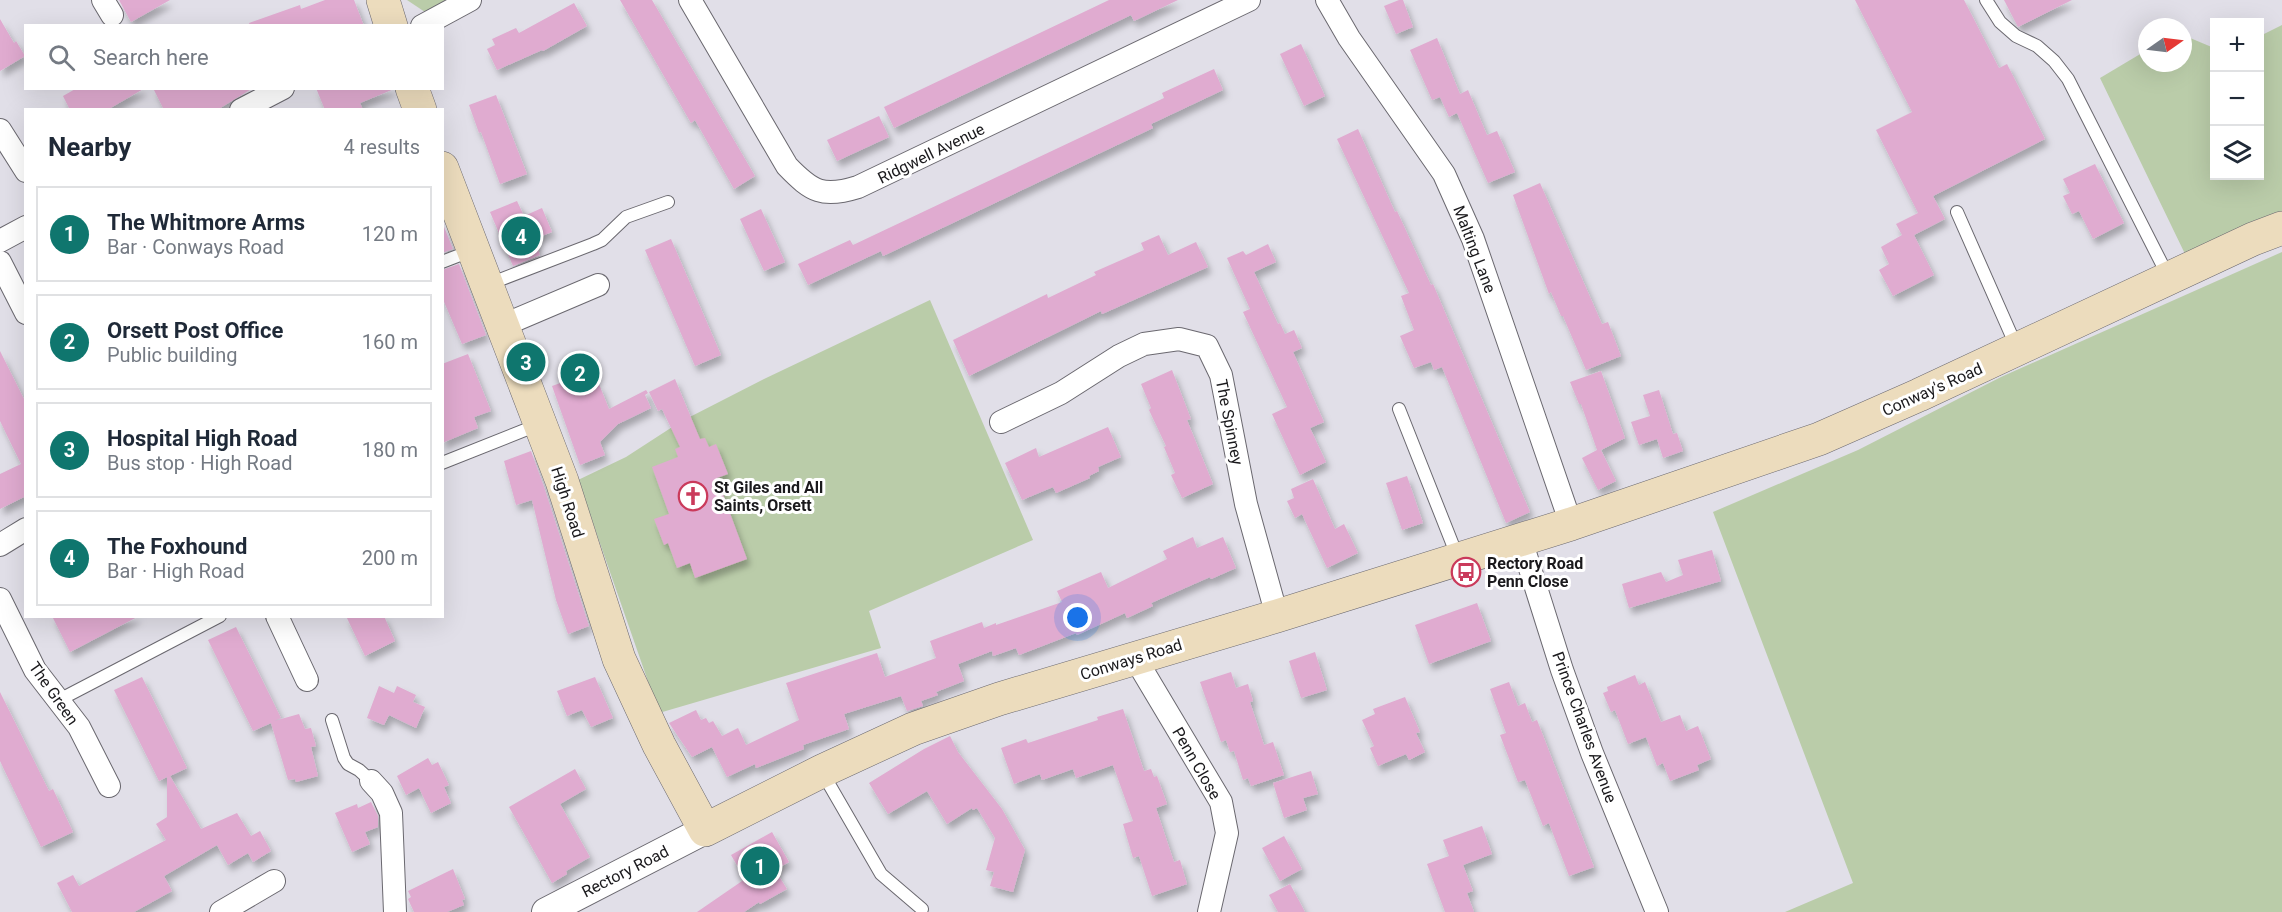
<!DOCTYPE html>
<meta charset="utf-8">
<style>
:root{--surface:#fff;--page:#f6f6f7;--text:#1f2937;--muted:#747a83;--line:#e0e1e3;--accent:#0f766e}
body{margin:0;font-family:Roboto,sans-serif;background:var(--page);color:var(--text)}
.controls{position:absolute;right:18px;top:18px;display:grid;overflow:hidden;border-radius:0px;box-shadow:0 6px 24px #0002}
.controls button{width:54px;height:54px;display:grid;place-items:center;padding:0;border:0;border-bottom:2px solid var(--line);background:var(--surface);color:var(--text);font:30px sans-serif}
.compass{position:absolute;left:2138px;top:18px;width:54px;height:54px;border-radius:50%;background:var(--surface);box-shadow:0 6px 24px #0002;rotate:76deg}
.you{position:absolute;left:1078px;top:618px;width:21px;height:21px;margin:-15px;border:4px solid #fff;border-radius:50%;background:#1a73e8;box-shadow:0 0 0 9px #1a73e833}
.badge{display:grid;place-items:center;width:39px;height:39px;border-radius:50%;background:var(--accent);color:#fff;font-size:20px;font-weight:700}
.pin{position:absolute;translate:-50% -50%;border:3px solid #fff;box-shadow:0 2px 6px #0006}
.list{margin:0;padding:0;list-style:none}
h2{display:flex;justify-content:space-between;align-items:center;height:78px;margin:0;padding:0 24px;font-size:26px}
h2 small{font-size:20px;font-weight:400;color:var(--muted)}
.list li{display:grid;grid-template-columns:39px 1fr auto;gap:18px;align-items:center;box-sizing:border-box;height:96px;margin:0 12px 12px;padding:0 12px;border:2px solid var(--line);border-radius:0px}
.list b{display:block;font-size:22px;white-space:nowrap}
.list p{margin:0;font-size:20px;white-space:nowrap;color:var(--muted)}
.list em{font-size:20px;font-style:normal;color:var(--muted)}
.icon{flex:none;width:33px;height:33px;fill:none;stroke:currentColor;stroke-width:2;stroke-linecap:round;stroke-linejoin:round}
.map{position:relative;flex:none;width:2282px;height:912px;overflow:hidden}
.search{position:absolute;background:var(--surface);box-shadow:0 6px 24px #0002;left:24px;top:24px;width:420px;height:66px;display:flex;align-items:center;gap:15px;box-sizing:border-box;padding:0 21px;border-radius:0px;color:var(--muted);font-size:22px}
.panel{position:absolute;background:var(--surface);box-shadow:0 6px 24px #0002;left:24px;top:108px;width:420px;height:510px;border-radius:0px}
.map>svg:first-child{display:block}
.green{fill:#bacca9}
.building{fill:#e0abd0;filter:url(#shadow)}
.lines{fill:none;stroke-linecap:round;stroke-linejoin:round}
.service-casing{stroke:#6a686f;stroke-width:14}
.minor-casing{stroke:#6a686f;stroke-width:24}
.tertiary-casing{stroke:#6a686f;stroke-width:30}
.secondary-casing{stroke:#6a686f;stroke-width:34}
.service{stroke:#fff;stroke-width:12}
.minor{stroke:#fff;stroke-width:22}
.tertiary{stroke:#fff;stroke-width:28}
.secondary{stroke:#ecdcbd;stroke-width:33}
.labels{text-anchor:middle;stroke-width:6;stroke-linejoin:round;paint-order:stroke}
.street-label{font-size:16px;fill:#1a191c;stroke:#fff}
.poi-label{font-size:16px;font-weight:bold;fill:#1a191c;stroke:#fff;text-anchor:start}
</style>
<div class="map">
<svg width="2282" height="912" viewBox="0 0 2282 912">
<defs>
<filter id="shadow"><feDropShadow dx="3.5" dy="6" stdDeviation="3" flood-color="#0004"/></filter>
</defs>
<rect width="100%" height="100%" fill="#e1dfe8"/>
<!-- green -->
<g class="green">
<path d="M407 0H448L425 12Z"/>
<path d="M2282 25V211L2186 256 2100 78 2147 50V63H2183V35L2214 48V176H2260V36Z"/>
<path d="M2282 252V912H1785L1853 883 1713 512 1858 450 2001 377Z"/>
<path d="M930 300 1033 540 869 611 881 648 659 713 578 480 626 457 680 422 764 379Z"/>
</g>
<!-- building -->
<g class="building">
<path d="M119 0H170L131 22Z"/>
<path d="M325 0H354L364 26H250L249 23 300 5 301 9Z"/>
<path d="M620 0H652L755 176 734 189 695 120 691 123Z"/>
<path d="M1109 0H1178L1134 21 1131 15 894 128 884 107Z"/>
<path d="M1399 0H1403L1413 27 1396 34 1384 6Z"/>
<path d="M1855 0H1964L1999 68 2007 64 2045 139 1933 196 1945 219 1914 235 1934 275 1893 296 1879 270 1889 264 1881 247 1902 235 1896 224 1918 213 1876 130 1912 112Z"/>
<path d="M2004 0H2072L2018 27Z"/>
<path d="M574 3 587 26 543 51 542 50 497 70 487 49 495 45 492 39 516 28 519 33Z"/>
<path d="M0 19 14 43 16 41 25 56 0 71Z"/>
<path d="M1437 38 1460 94 1468 90 1487 135 1497 131 1515 172 1488 183 1457 113 1449 117 1440 97 1432 100 1410 50Z"/>
<path d="M1301 44 1325 96 1304 106 1280 54Z"/>
<path d="M1214 69 1223 90 1151 124 1153 128 883 256 881 251 808 285 798 264 850 240 853 245 946 201 1164 98 1162 93Z"/>
<path d="M77 88H145L107 110H70L63 96Z"/>
<path d="M153 88H253L217 110H164Z"/>
<path d="M316 88H394V89L360 103 363 110H325Z"/>
<path d="M496 95 527 174 500 184 481 132 479 133 469 105Z"/>
<path d="M879 116 889 137 837 161 827 140Z"/>
<path d="M1358 129 1395 212 1397 211 1431 285 1433 284 1530 512 1506 523 1442 367 1434 370 1431 362 1414 368 1400 336 1414 330 1401 296 1409 293 1337 139Z"/>
<path d="M2095 164 2124 223 2093 239 2079 211 2072 214 2063 196 2070 193 2063 179Z"/>
<path d="M1540 183 1602 324 1608 322 1621 356 1586 370 1563 316H1561L1551 292 1549 294 1513 195Z"/>
<path d="M517 201 524 216 542 208 552 232 534 239 540 255 513 266 490 212Z"/>
<path d="M761 209 785 262 764 271 740 219Z"/>
<path d="M442 222 453 249 442 253Z"/>
<path d="M1159 235 1168 255 1196 242 1208 267 1102 314 1101 311 969 376 953 340 1047 294 1048 298 1096 275 1094 272 1144 250 1141 243Z"/>
<path d="M671 239 721 355 695 366 645 250Z"/>
<path d="M1268 244 1276 262 1254 272 1278 324 1280 323 1285 334 1294 330 1302 348 1293 352 1324 422 1310 428 1326 462 1300 475 1272 414 1287 407 1243 312 1250 309 1227 258 1243 251 1246 255Z"/>
<path d="M459 264 486 335 462 344 442 297V270Z"/>
<path d="M0 351 26 403V496L0 509V474L21 464 0 421Z"/>
<path d="M468 354 491 411 474 417 478 428 442 443V364Z"/>
<path d="M1172 370 1191 419 1187 420 1213 484 1182 498 1171 475 1175 473 1164 447 1166 446 1149 410 1151 408 1141 384Z"/>
<path d="M1601 371 1625 438 1601 450 1616 481 1598 490 1582 458 1597 450 1581 404H1579L1570 382Z"/>
<path d="M675 379 700 439 705 438 709 447 716 444 728 474 717 478 747 559 695 578 690 563 677 568 668 543 664 545 654 519 669 514 652 467 678 457 675 449 680 447 662 409 658 411 649 392Z"/>
<path d="M569 380 574 394 599 384 609 409 646 390 648 393 645 395 651 408 618 424 600 442 605 455 580 465 552 386Z"/>
<path d="M1659 390 1673 434 1677 433 1683 451 1663 458 1657 439 1639 445 1631 422 1650 416 1643 395Z"/>
<path d="M1108 427 1121 457 1098 467 1099 471 1089 476 1090 478 1056 493 1053 487 1022 500 1005 463 1036 448 1039 457Z"/>
<path d="M531 451 544 487 589 626 568 634 556 600 532 500 516 505 504 461Z"/>
<path d="M1407 476 1423 523 1402 530 1386 483Z"/>
<path d="M1313 479 1335 529 1344 524 1358 553 1327 568 1302 514 1295 518 1287 501 1294 498 1291 489Z"/>
<path d="M1193 537 1197 548 1223 537 1236 568 1211 579 1210 577 1151 603 1153 606 1127 618 1125 613 1077 635 1076 633 1019 655 1016 648 993 656 992 651 958 664 964 681 936 692 938 695 921 701 923 706 907 711 901 696 844 714 849 729 803 745 804 749 756 768 755 764 727 777 712 747 692 757 669 723 696 710 701 720 706 718 709 723 713 721 722 736 738 728 746 745 799 720 786 683 877 653 885 677 936 658 930 641 982 622 984 628 996 623V625L1062 602 1057 591 1101 572 1108 588 1167 559 1163 551Z"/>
<path d="M1712 550 1721 581 1629 608 1622 584 1661 572 1666 582 1683 575 1678 560Z"/>
<path d="M1477 603 1491 641 1429 664 1415 625Z"/>
<path d="M52 616H139L70 652Z"/>
<path d="M346 616H384L395 641 365 656Z"/>
<path d="M236 627 281 718 274 721 299 714 305 729 311 728 316 746 311 747 318 776 296 782 295 779 288 780 271 723 253 731 208 640Z"/>
<path d="M1315 652 1327 690 1301 698 1289 661Z"/>
<path d="M1231 672 1236 688 1248 684 1253 701 1250 702 1264 745 1273 742 1284 775 1251 786 1248 778 1243 780 1234 751 1230 752 1226 740 1221 742 1200 682Z"/>
<path d="M1635 675 1639 685 1645 682 1661 722 1680 715 1686 731 1698 726 1711 759 1697 765 1699 770 1670 781 1663 763 1657 766 1646 737 1628 744 1615 710 1611 712 1603 693 1608 691 1607 687Z"/>
<path d="M142 677 187 768 170 776 201 829 237 813 251 836 260 831 271 851 253 862 248 853 228 865 217 845 164 876 172 891 134 912H72L57 883 73 875 79 886 166 840 156 824 167 817V777L159 781 114 690Z"/>
<path d="M595 677 613 718 591 727 582 710 567 716 557 691Z"/>
<path d="M1509 682 1518 706 1525 703 1532 722 1537 720 1594 867 1569 876 1549 823 1543 826 1525 780 1518 782 1500 735 1506 733 1490 689Z"/>
<path d="M379 686 394 693 397 686 416 695 413 702 425 707 416 728 389 715 384 725 367 718Z"/>
<path d="M0 692 49 791 53 789 73 832 41 847 0 761Z"/>
<path d="M1405 697 1420 732 1416 733 1425 752 1409 760 1406 754 1378 766 1370 748 1374 746 1362 720 1375 714 1373 709Z"/>
<path d="M1123 709 1144 771 1151 769 1154 777 1157 776 1167 804 1156 808 1174 862 1180 860 1187 884 1152 896 1139 856 1133 858 1123 824 1133 821 1113 765 1076 778 1073 769 1042 780 1040 774 1014 784 1001 748 1026 739 1028 743 1098 720 1097 717Z"/>
<path d="M950 736 958 752 1002 809 1025 850 1013 892 990 886 994 872 986 870 995 838 977 808 973 810 972 808 947 824 927 791 888 814 869 783 924 749Z"/>
<path d="M428 758 432 765 438 762 449 785 444 787 451 803 431 813 419 788 406 795 397 776Z"/>
<path d="M575 769 586 789 560 804 590 857 566 871 567 874 552 883 509 807Z"/>
<path d="M1311 771 1318 794 1303 798 1307 810 1284 818 1273 783Z"/>
<path d="M371 802 378 816V827L365 832 370 844 352 852 335 813 357 804 358 808Z"/>
<path d="M1482 826 1492 854 1463 865 1473 891 1467 893 1474 912H1445L1427 864 1449 856 1443 840Z"/>
<path d="M772 832 789 862 775 870 787 889 760 904 759 902 744 912H697L745 879 731 855Z"/>
<path d="M1284 836 1302 869 1280 881 1262 848Z"/>
<path d="M453 869 465 899 462 900 464 905 447 912H414L408 899 411 897 408 891Z"/>
<path d="M1290 884 1305 912H1278L1269 895Z"/>
</g>
<g class="lines">
<!-- service casing -->
<g class="service-casing">
<g id="service">
<path d="M1986 0 2000 22 2016 36 2037 46 2054 61 2068 79 2169 278"/>
<path d="M1957 212 2017 348"/>
<path d="M442 262 473 250"/>
<path d="M489 284 593 244 602 240 626 217 668 202"/>
<path d="M1399 409 1458 558"/>
<path d="M442 463 540 424"/>
<path d="M59 700 220 616"/>
<path d="M332 720 344 758 348 764 359 770 371 781"/>
<path d="M822 772 881 874 922 909"/>
</g>
</g>
<!-- minor casing -->
<g class="minor-casing">
<g id="minor">
<path d="M103 0 112 15"/>
<path d="M690 0 787 166C812 192 823 198 858 187L1249 0"/>
<path d="M1327 0 1349 38 1444 174 1473 239 1571 524"/>
<path d="M422 26 470 0"/>
<path d="M241 110 283 88"/>
<path d="M0 130 26 171"/>
<path d="M0 241 26 227"/>
<path d="M0 262 26 313"/>
<path d="M504 325 598 285"/>
<path d="M1001 422 1061 393 1119 356 1144 344 1179 339 1207 346 1221 375 1246 504 1277 616"/>
<path d="M1521 540 1562 670 1592 753 1657 912"/>
<path d="M0 545 26 529"/>
<path d="M0 599 35 670 79 727 109 786"/>
<path d="M277 616 307 680"/>
<path d="M1135 658 1221 802 1227 833 1209 912"/>
<path d="M371 781 382 793 391 813 395 912"/>
<path d="M221 912 274 881"/>
</g>
</g>
<!-- tertiary casing -->
<g class="tertiary-casing">
<path id="tertiary" d="M546 912 705 830"/>
</g>
<!-- secondary casing -->
<g class="secondary-casing">
<g id="secondary">
<path d="M383 0 391 26"/>
<path d="M412 88 420 110"/>
<path d="M442 168 562 481 619 659 659 745 705 830 822 771 913 729 999 699 1277 616 1571 524 1819 439 1919 395 2253 239 2282 228"/>
</g>
</g>
<!-- service -->
<use href="#service" class="service"/>
<!-- minor -->
<use href="#minor" class="minor"/>
<!-- tertiary -->
<use href="#tertiary" class="tertiary"/>
<!-- secondary -->
<use href="#secondary" class="secondary"/>
</g>
<!-- icons -->
<defs>
<g id="church-ring" transform="scale(1.5)"><circle r="9.5" fill="#fff" stroke="#ca3a5b" stroke-width="1.5"/><path d="M-1.2-6h2.4v3.5h3.3v2.4h-3.3V6h-2.4V-.1h-3.3v-2.4h3.3Z" fill="#ca3a5b"/></g>
<g id="bus-ring" transform="scale(1.5)"><circle r="9.5" fill="#fff" stroke="#ca3a5b" stroke-width="1.5"/><path d="M-5-6H5V4H4V6H2V4H-2V6H-4V4H-5ZM-3.5-4V0h7V-4ZM-3.5 1.2v1.5H-2V1.2ZM2 1.2v1.5H3.5V1.2Z" fill="#ca3a5b"/></g>
</defs>
<g fill-rule="evenodd">
<use href="#church-ring" x="693" y="496"/>
<use href="#bus-ring" x="1466" y="572"/>
</g>
<g class="labels">
<!-- street labels -->
<g class="street-label">
<text transform="translate(931 153) rotate(-26)" y="6">Ridgwell Avenue</text>
<text transform="translate(1475 249) rotate(69)" y="6">Malting Lane</text>
<text transform="translate(1932 389) rotate(-24)" y="6">Conway's Road</text>
<text transform="translate(1230 422) rotate(79)" y="6">The Spinney</text>
<text transform="translate(568 502) rotate(72)" y="6">High Road</text>
<text transform="translate(1131 659) rotate(-17)" y="6">Conways Road</text>
<text transform="translate(54 693) rotate(55)" y="6">The Green</text>
<text transform="translate(1585 727) rotate(70)" y="6">Prince Charles Avenue</text>
<text transform="translate(1197 763) rotate(60)" y="6">Penn Close</text>
<text transform="translate(625 871) rotate(-27)" y="6">Rectory Road</text>
</g>
<!-- poi labels -->
<g class="poi-label">
<text x="714" y="493">St Giles and All<tspan x="714" dy="18">Saints, Orsett</tspan></text>
<text x="1487" y="569">Rectory Road<tspan x="1487" dy="18">Penn Close</tspan></text>
</g>
</g>
</svg>
<div class="controls">
<button>+</button>
<button>−</button>
<button><svg class="icon" aria-label="layers" viewBox="0 0 24 24"><path d="M12 4l9 5-9 5-9-5zM3 14l9 5 9-5"/></svg></button>
</div>
<svg class="compass" viewBox="-18 -18 36 36"><path d="M0-13l5 13h-10z" fill="#e53935"/><path d="M0 13l5-13h-10z" fill="#747a83"/></svg>
<div class="you"></div>
<div class="pin badge" style="left:760px;top:866px">1</div>
<div class="pin badge" style="left:580px;top:373px">2</div>
<div class="pin badge" style="left:526px;top:362px">3</div>
<div class="pin badge" style="left:521px;top:236px">4</div>
<div class="search"><svg class="icon" aria-label="search" viewBox="0 0 24 24"><circle cx="10" cy="10" r="6"/><path d="M15 15l6 6"/></svg>Search here</div>
<section class="panel">
<h2>Nearby<small>4 results</small></h2>
<ul class="list">
<li><span class="badge">1</span><div><b>The Whitmore Arms</b><p>Bar · Conways Road</p></div><em>120 m</em></li>
<li><span class="badge">2</span><div><b>Orsett Post Office</b><p>Public building</p></div><em>160 m</em></li>
<li><span class="badge">3</span><div><b>Hospital High Road</b><p>Bus stop · High Road</p></div><em>180 m</em></li>
<li><span class="badge">4</span><div><b>The Foxhound</b><p>Bar · High Road</p></div><em>200 m</em></li>
</ul>
</section>
</div>
